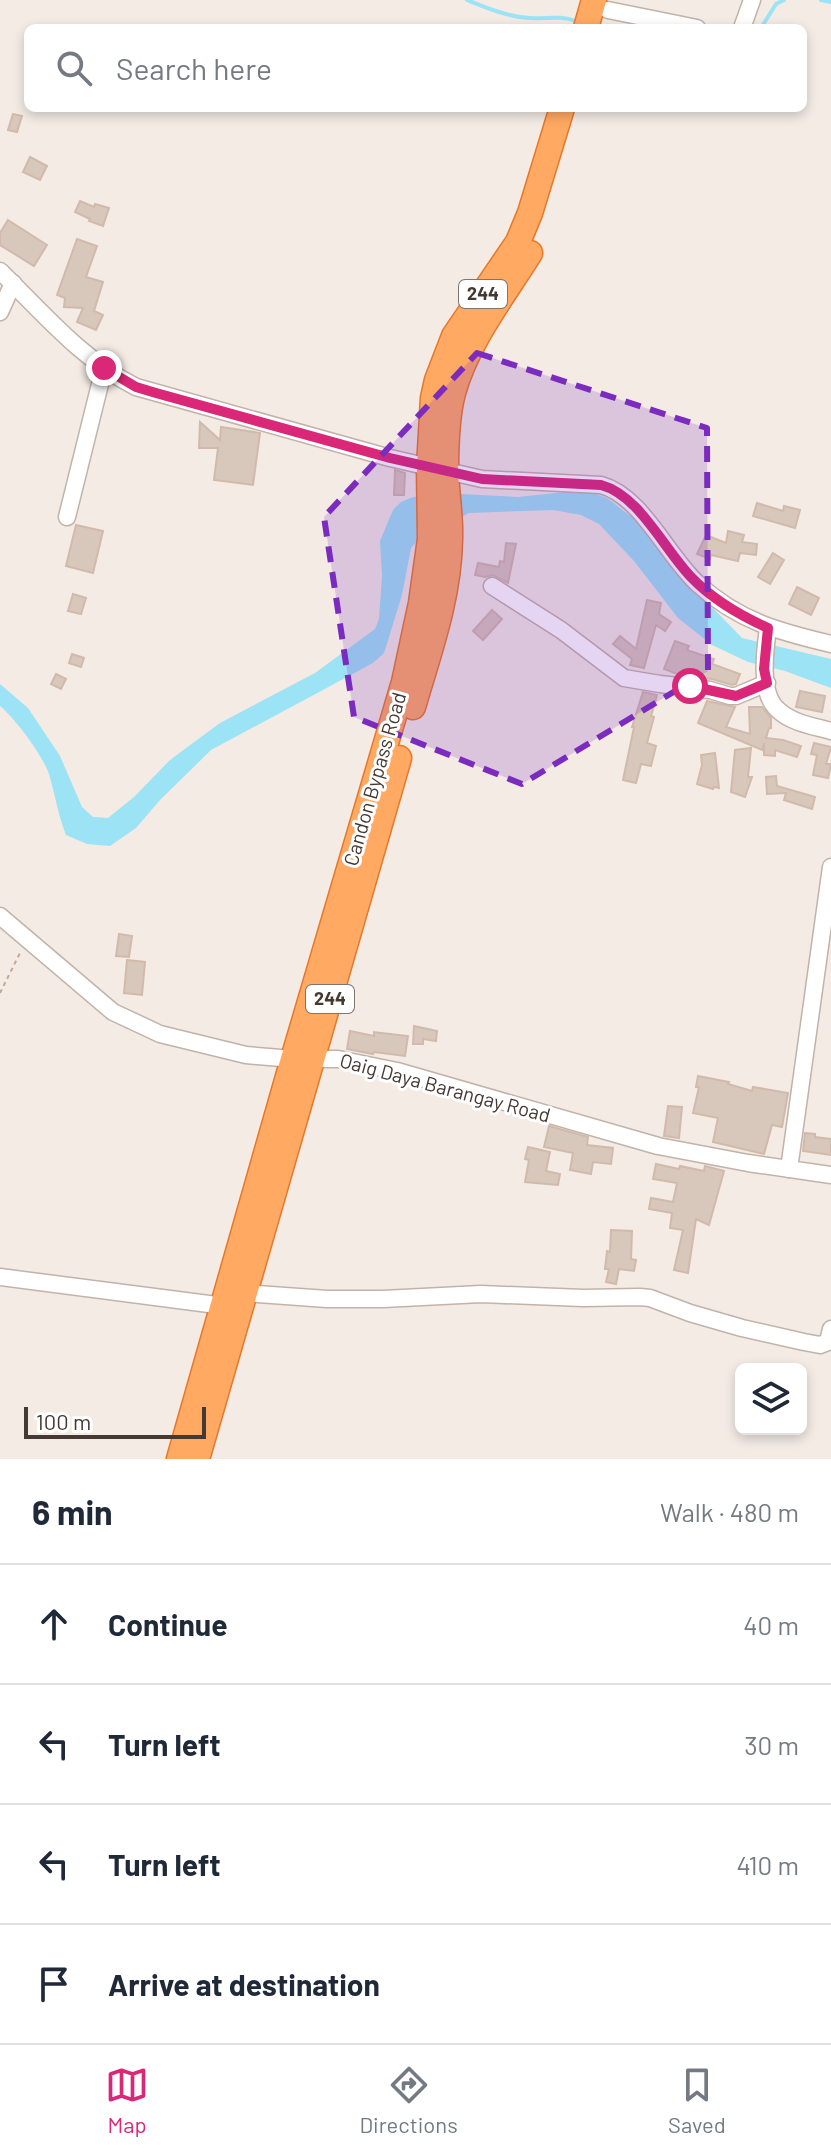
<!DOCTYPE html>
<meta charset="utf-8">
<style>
:root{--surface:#fff;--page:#f6f6f7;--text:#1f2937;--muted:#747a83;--line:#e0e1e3;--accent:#db2777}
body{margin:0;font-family:Barlow,sans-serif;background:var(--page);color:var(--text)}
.controls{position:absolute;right:24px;bottom:24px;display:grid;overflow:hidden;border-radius:12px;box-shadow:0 4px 12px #0003}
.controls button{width:72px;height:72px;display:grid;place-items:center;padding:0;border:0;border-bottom:2px solid var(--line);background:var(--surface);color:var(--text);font:40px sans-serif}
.scale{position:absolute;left:24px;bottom:20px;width:182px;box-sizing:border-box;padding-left:8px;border:4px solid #453a33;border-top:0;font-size:22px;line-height:28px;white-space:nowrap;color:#453a33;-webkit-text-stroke:6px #fff;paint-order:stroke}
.stop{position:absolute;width:24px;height:24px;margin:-18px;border:6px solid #db2777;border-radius:50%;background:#fff}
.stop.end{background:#db2777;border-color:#fff;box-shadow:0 2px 8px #0008}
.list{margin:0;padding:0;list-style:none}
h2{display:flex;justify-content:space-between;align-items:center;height:104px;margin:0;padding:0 32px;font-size:34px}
h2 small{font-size:26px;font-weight:400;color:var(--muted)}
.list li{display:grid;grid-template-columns:52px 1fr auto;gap:24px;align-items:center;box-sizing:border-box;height:120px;padding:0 32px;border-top:2px solid var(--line)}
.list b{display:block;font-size:30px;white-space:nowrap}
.list em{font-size:26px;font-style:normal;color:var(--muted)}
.icon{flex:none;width:44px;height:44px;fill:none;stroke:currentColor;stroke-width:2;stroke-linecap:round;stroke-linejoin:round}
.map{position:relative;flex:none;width:831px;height:1459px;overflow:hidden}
.search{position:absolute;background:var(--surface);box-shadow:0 4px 12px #0003;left:24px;right:24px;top:24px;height:88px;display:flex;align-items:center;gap:20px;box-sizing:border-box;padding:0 28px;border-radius:12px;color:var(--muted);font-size:30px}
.sheet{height:584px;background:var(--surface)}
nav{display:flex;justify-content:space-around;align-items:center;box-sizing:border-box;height:112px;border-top:2px solid var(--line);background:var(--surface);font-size:22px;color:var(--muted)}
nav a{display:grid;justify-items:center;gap:4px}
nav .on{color:var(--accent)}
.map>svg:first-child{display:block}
.water{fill:#9be3f5}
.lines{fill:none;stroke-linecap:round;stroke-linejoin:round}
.stream{stroke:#9be3f5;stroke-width:4}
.building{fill:#d8c7bb;stroke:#d1baab;stroke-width:2}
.minor-casing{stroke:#c2b3a9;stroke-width:19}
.highway-casing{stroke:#e77829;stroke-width:27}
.path{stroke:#c2a996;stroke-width:2;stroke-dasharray:4 4;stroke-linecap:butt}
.minor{stroke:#fff;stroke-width:16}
.highway{stroke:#ffa963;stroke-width:24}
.route{stroke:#db2777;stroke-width:10}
.marked{fill:#7b2cbf;fill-opacity:0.2;stroke:#7b2cbf;stroke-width:6;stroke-dasharray:16 10;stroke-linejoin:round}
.labels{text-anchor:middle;stroke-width:6;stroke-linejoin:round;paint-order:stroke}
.shield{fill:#fff;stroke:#7d7570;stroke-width:2}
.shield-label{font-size:18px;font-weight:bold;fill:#453a33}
.street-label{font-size:20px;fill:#453a33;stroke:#fff}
</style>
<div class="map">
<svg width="831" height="1459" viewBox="0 0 831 1459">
<rect width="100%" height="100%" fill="#f3ebe4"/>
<!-- water -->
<path class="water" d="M585 490 607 498 633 518 707 602 742 638 831 659V688L785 671 748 662 712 645 678 618 634 561 599 524 581 515 553 510 469 513 418 540 411 548 402 595 384 653 373 663 211 750 160 800 136 828 110 846 87 844 66 835C58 815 55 794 49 774 43 756 15 718 0 706V684L28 708 60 756 82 807 93 817 108 818 134 797 170 760 220 723 315 673 375 629 379 619 382 576 380 541 393 510 401 502 413 497 461 494 518 497Z"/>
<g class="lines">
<!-- stream -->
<g class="stream">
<path d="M467 0C487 8 508 17 530 18 546 19 560 15 576 21"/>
<path d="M821 0 831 2"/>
<path d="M611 26 652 28"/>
<path d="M761 28 776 4 784 0"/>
</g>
</g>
<!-- building -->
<g class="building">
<path d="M13 114 22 116 17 132 8 130Z"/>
<path d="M30 157 47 166 40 180 23 172Z"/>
<path d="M80 201 94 207 95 204 109 208 103 226 89 221 90 219 75 212Z"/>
<path d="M8 220 47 245 34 266 0 245V233Z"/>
<path d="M77 239 97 246 86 277 103 282 94 311 103 315 96 330 77 322 83 308 64 307 65 298 57 295Z"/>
<path d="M200 422 220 440 221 427 260 433 253 485 214 480 218 448H199Z"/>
<path d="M395 470 405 473 404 495H394Z"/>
<path d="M757 503 783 511 784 506 800 510 795 528 753 516Z"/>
<path d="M76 525 103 531 93 573 66 566Z"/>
<path d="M728 531 744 535 742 542 757 544 756 555 740 553 738 561 711 555 710 559 697 554 706 535 726 543Z"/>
<path d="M506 543 516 544 508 583 493 575 485 577 475 575 478 563 499 567 500 561 504 562Z"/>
<path d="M773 553 784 560 770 584 758 577Z"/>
<path d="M797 587 819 598 811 615 789 604Z"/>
<path d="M73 594 86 598 81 614 68 611Z"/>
<path d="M647 600 661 603 659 614 671 622 665 631 656 625 644 668 630 665 632 659 613 644 620 636 636 649Z"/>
<path d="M492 610 502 619 483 640 473 631Z"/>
<path d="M675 641 689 646 687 650 714 659 712 664 740 674 736 684 732 685 712 679 683 676 664 669Z"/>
<path d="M72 654 84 658 81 667 69 663Z"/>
<path d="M56 674 66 679 61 689 51 684Z"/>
<path d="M800 691 825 696 822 712 796 707Z"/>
<path d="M643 692 657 695 651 716 654 717 647 743 656 746 651 766 641 764 636 783 623 780 634 727H632Z"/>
<path d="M707 701 735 707 726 727 750 734 749 707H762L771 718V728H769L766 738 783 740 801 746 797 757 775 750V756L764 755V743L762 750 698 723Z"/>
<path d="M814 743 831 747 826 764H831L828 778 813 775 817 755 811 754Z"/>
<path d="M751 748 748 777H752L745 797 731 792 735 750Z"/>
<path d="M715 753 719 788 714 787 713 789 697 784 702 765 701 755Z"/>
<path d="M776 776 777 786 815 797 812 809 784 800 786 793 767 794 766 777Z"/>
<path d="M119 934 132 936 129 957 116 956Z"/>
<path d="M127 960 145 962 142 995 124 993Z"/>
<path d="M414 1026 437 1031 436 1041 423 1039V1044H413Z"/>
<path d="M350 1031 374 1036V1032L408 1036 405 1056 374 1052 373 1054 347 1049Z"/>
<path d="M698 1076 729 1082 728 1084 752 1091 753 1087 788 1093 782 1127 772 1125 764 1154 713 1142 718 1118 693 1113 699 1087H696Z"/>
<path d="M668 1106 682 1107 679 1138 664 1136Z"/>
<path d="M549 1126 588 1137 587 1145 613 1148 611 1164 593 1162 591 1174 570 1170 573 1153 544 1147Z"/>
<path d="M805 1133 815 1134V1137L831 1139V1155L803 1151Z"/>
<path d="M528 1147 550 1152 546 1171 560 1174 558 1185 525 1182 529 1160 525 1159Z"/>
<path d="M656 1164 679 1169 680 1166 704 1171 705 1166 724 1171 709 1225 696 1219 688 1273 674 1270 683 1230 670 1228 672 1213 649 1209 651 1198 673 1202 677 1183 653 1179Z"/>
<path d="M611 1230 632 1231 631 1259 636 1260 634 1271 619 1269 616 1284 606 1282 609 1269H605L607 1251 610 1252Z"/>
</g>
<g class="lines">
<!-- minor casing -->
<g class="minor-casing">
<g id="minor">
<path d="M608 10 697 28"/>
<path d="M742 28 752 0"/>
<path d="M0 271C42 312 82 360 136 387L390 458 482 479 601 485C642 496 667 556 698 584 738 621 780 632 831 644"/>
<path d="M0 312 13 283"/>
<path d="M67 517 104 368"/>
<path d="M492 586 561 630 624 678 660 684 710 690 730 696H736L767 683"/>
<path d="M768 628C765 650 759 692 777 709 791 723 813 726 831 731"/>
<path d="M0 916 113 1012 160 1034 246 1055 293 1059H338L397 1071 658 1146 748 1163 831 1175"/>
<path d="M789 1169 831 867"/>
<path d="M0 1277 232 1307"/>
<path d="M245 1293 327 1299H383L481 1294 583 1298 640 1297 650 1298 690 1313 742 1328 804 1342 820 1345 828 1342 831 1329"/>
</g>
</g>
<!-- highway casing -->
<g class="highway-casing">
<g id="highway">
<path d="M586 28 594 0"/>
<path d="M413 707C429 652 449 598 450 540 451 517 447 495 446 472 446 449 447 415 453 393 466 344 503 296 530 253"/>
<path d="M179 1459 293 1059 404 682 421 603 430 539 429 467 433 398 437 380 454 336 518 242 530 213 562 108"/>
<path d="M197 1459 399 758"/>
</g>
</g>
<!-- path -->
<path class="path" d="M0 993 21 951"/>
<!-- minor -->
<use href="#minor" class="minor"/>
<!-- highway -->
<use href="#highway" class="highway"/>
</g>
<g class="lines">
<!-- route -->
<path class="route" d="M104 368 136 387 156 393 390 458 482 479 601 485C639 495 664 549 691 577 713 600 739 615 768 628L764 669 767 683 736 696 690 686"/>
</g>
<!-- marked area -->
<path class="marked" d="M477 353 707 428 708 671 522 784 354 717 324 517Z"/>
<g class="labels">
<!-- shield labels -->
<g class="shield">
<rect x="459" y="280" width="48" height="28" rx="6"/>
<rect x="306" y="985" width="48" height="28" rx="6"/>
</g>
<g class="shield-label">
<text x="483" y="300">244</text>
<text x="330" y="1005">244</text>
</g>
<!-- street labels -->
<g class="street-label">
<text transform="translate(375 779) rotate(-74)" y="7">Candon Bypass Road</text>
<text transform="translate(445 1088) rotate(15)" y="7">Oaig Daya Barangay Road</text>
</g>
</g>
</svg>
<div class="controls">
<button><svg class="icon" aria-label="layers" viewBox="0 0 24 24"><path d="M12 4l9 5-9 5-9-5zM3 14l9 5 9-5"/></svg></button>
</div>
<div class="scale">100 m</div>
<div class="stop" style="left:690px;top:686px"></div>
<div class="stop end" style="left:104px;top:368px"></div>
<div class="search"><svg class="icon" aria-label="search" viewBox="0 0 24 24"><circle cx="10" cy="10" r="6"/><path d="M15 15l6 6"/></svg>Search here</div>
</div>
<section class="sheet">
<h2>6 min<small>Walk · 480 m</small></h2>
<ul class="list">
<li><svg class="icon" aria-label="ahead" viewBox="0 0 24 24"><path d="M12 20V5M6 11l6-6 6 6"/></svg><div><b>Continue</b></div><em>40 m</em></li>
<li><svg class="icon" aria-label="left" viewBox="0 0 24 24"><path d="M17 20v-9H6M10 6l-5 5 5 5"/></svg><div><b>Turn left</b></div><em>30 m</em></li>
<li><svg class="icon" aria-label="left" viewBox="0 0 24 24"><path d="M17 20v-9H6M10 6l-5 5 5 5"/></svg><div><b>Turn left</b></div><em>410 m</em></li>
<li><svg class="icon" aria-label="arrive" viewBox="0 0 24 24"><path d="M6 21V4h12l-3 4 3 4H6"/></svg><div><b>Arrive at destination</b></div></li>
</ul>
</section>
<nav>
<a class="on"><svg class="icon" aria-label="map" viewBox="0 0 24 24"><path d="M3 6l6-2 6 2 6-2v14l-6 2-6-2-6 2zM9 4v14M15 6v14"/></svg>Map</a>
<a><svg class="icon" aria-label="directions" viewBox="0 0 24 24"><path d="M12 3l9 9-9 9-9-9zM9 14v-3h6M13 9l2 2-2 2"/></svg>Directions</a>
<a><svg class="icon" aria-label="saved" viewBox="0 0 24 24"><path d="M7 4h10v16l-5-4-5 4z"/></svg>Saved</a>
</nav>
